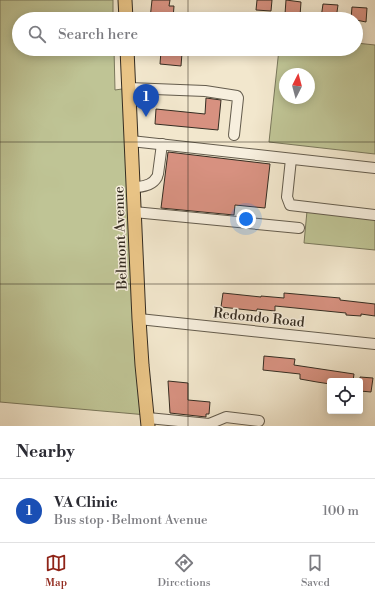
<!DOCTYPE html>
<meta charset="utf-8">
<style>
:root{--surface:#fff;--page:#f2f2f3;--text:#2b2b33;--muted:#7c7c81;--line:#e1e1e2;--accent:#8f2418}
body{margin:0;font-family:"Libre Bodoni",serif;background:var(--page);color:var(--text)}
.controls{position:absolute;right:12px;bottom:12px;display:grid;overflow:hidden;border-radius:4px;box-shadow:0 2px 10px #0003}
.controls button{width:36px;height:36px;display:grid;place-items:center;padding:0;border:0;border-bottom:1px solid var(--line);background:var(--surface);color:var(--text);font:20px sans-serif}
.compass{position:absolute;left:279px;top:68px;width:36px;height:36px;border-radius:50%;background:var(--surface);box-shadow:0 2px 10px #0003;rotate:6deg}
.you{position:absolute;left:246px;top:219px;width:14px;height:14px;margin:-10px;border:3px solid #fff;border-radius:50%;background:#1a73e8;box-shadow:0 0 0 6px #1a73e833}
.badge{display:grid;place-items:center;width:26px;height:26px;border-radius:50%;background:var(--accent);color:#fff;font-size:13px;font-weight:700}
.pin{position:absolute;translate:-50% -33px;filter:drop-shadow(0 1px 2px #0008)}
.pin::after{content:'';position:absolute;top:21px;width:14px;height:12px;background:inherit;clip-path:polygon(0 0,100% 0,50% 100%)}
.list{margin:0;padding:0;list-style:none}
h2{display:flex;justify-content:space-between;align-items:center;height:52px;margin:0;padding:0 16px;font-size:17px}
h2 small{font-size:13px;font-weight:400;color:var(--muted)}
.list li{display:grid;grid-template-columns:26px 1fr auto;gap:12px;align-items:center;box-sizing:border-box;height:64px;padding:0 16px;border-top:1px solid var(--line)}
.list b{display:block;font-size:15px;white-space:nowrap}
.list p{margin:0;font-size:13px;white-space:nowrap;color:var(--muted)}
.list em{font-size:13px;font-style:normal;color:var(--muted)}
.icon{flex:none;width:22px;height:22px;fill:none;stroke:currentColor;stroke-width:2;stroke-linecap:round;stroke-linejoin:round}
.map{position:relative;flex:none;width:375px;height:426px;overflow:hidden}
.search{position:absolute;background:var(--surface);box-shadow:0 2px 10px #0003;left:12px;right:12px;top:12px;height:44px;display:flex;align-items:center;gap:10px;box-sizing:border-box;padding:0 14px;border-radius:22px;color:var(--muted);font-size:15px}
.sheet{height:116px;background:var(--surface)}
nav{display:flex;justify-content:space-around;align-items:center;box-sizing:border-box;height:56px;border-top:1px solid var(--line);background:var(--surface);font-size:11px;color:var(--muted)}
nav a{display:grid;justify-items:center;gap:2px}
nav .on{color:var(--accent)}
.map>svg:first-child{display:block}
.green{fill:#bfc495;stroke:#7a785c;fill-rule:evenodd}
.building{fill:#d79180;stroke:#352d22}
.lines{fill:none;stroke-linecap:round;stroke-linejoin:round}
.minor-casing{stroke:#645c4d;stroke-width:12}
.major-casing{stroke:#352d22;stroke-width:15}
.minor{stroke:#f7efde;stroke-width:10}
.major{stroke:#e9c486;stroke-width:13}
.grid{fill:none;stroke:#352d22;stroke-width:1;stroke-opacity:0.55}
.labels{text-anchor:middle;stroke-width:3;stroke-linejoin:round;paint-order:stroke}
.street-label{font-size:14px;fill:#352d22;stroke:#f7efde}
</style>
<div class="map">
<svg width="375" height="426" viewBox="0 0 375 426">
<rect width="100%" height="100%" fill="#f2e7cd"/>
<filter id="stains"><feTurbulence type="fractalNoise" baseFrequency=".005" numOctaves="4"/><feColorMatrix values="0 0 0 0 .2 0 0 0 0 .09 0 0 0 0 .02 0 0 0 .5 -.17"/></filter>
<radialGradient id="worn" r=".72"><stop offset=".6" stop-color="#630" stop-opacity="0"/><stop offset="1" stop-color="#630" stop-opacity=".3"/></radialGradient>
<!-- green -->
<g class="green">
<path d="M0 0H113V19H19V49H114L115 90 129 88 147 415 0 402Z"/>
<path d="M356 43 375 45V154L269 142 279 49H356ZM285 74H309V98H285Z"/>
<path d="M307 211 375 218V250L304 243Z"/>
</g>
<!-- building -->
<g class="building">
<path d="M152 0H170L169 6H174L173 19H150Z"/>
<path d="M257 0H272L271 11 256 10Z"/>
<path d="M286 0 301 2 300 16 285 14Z"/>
<path d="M323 4 338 5 336 19 321 18Z"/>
<path d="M352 7 367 8 366 22 351 19Z"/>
<path d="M161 51 182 53 181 66 160 64Z"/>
<path d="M206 98 221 100 218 130 155 124 156 109 205 114Z"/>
<path d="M168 152 270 164 265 208 235 205 234 215 161 208Z"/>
<path d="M223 293 261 297V296L284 298V293L340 298V300L375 304V316L361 314V316L346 315V313L275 306V311L257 309V311L221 307Z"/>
<path d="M264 356 295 359 294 365 354 374 353 381H330V384L317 382 300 379V374L263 370Z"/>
<path d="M360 377 373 378 371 392 360 391Z"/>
<path d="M168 381 188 383V400L210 402 209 414H206V417L170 413Z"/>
</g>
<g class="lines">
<!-- minor casing -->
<g class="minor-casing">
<g id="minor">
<path d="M129 88 205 91 237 96 238 98 234 135"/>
<path d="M131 141 375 168"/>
<path d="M291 159 287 197 290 205 375 215"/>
<path d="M158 174 162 144"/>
<path d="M133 188C143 186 152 186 157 177"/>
<path d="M134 212 299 228"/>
<path d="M139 319 375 344"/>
<path d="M148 418 209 424 226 417 259 421"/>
</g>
</g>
<!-- major casing -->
<g class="major-casing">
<g id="major">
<path d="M125 0 126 19"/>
<path d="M127 49 139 319 142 365 148 426"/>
</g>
</g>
<!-- minor -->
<use href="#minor" class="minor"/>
<!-- major -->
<use href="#major" class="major"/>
</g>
<!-- grid -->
<path class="grid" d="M188 0V19M188 49V426M0 142H375M0 284H375"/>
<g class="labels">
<!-- street labels -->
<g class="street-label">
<text transform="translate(120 238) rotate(-92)" y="5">Belmont Avenue</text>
<text transform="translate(259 317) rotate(6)" y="5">Redondo Road</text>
</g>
</g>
<rect width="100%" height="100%" filter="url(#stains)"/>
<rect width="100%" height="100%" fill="url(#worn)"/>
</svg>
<div class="controls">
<button><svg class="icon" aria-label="locate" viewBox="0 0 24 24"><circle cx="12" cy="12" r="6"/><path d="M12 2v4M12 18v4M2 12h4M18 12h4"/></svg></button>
</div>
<svg class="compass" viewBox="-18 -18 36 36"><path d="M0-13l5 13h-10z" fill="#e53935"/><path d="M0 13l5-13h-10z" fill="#7c7c81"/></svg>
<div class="you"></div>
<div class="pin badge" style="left:146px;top:117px;background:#1a4fb4">1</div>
<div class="search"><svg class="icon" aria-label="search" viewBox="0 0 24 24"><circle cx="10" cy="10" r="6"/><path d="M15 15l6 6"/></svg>Search here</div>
</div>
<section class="sheet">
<h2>Nearby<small></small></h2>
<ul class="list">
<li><span class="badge" style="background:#1a4fb4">1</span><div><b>VA Clinic</b><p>Bus stop · Belmont Avenue</p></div><em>100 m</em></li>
</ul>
</section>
<nav>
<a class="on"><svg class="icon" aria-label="map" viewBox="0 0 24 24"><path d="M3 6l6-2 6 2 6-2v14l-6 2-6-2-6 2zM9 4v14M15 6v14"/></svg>Map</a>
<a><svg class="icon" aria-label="directions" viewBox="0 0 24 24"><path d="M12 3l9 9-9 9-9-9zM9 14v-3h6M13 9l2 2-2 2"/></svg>Directions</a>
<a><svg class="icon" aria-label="saved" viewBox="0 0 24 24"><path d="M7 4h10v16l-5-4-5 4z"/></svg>Saved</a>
</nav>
